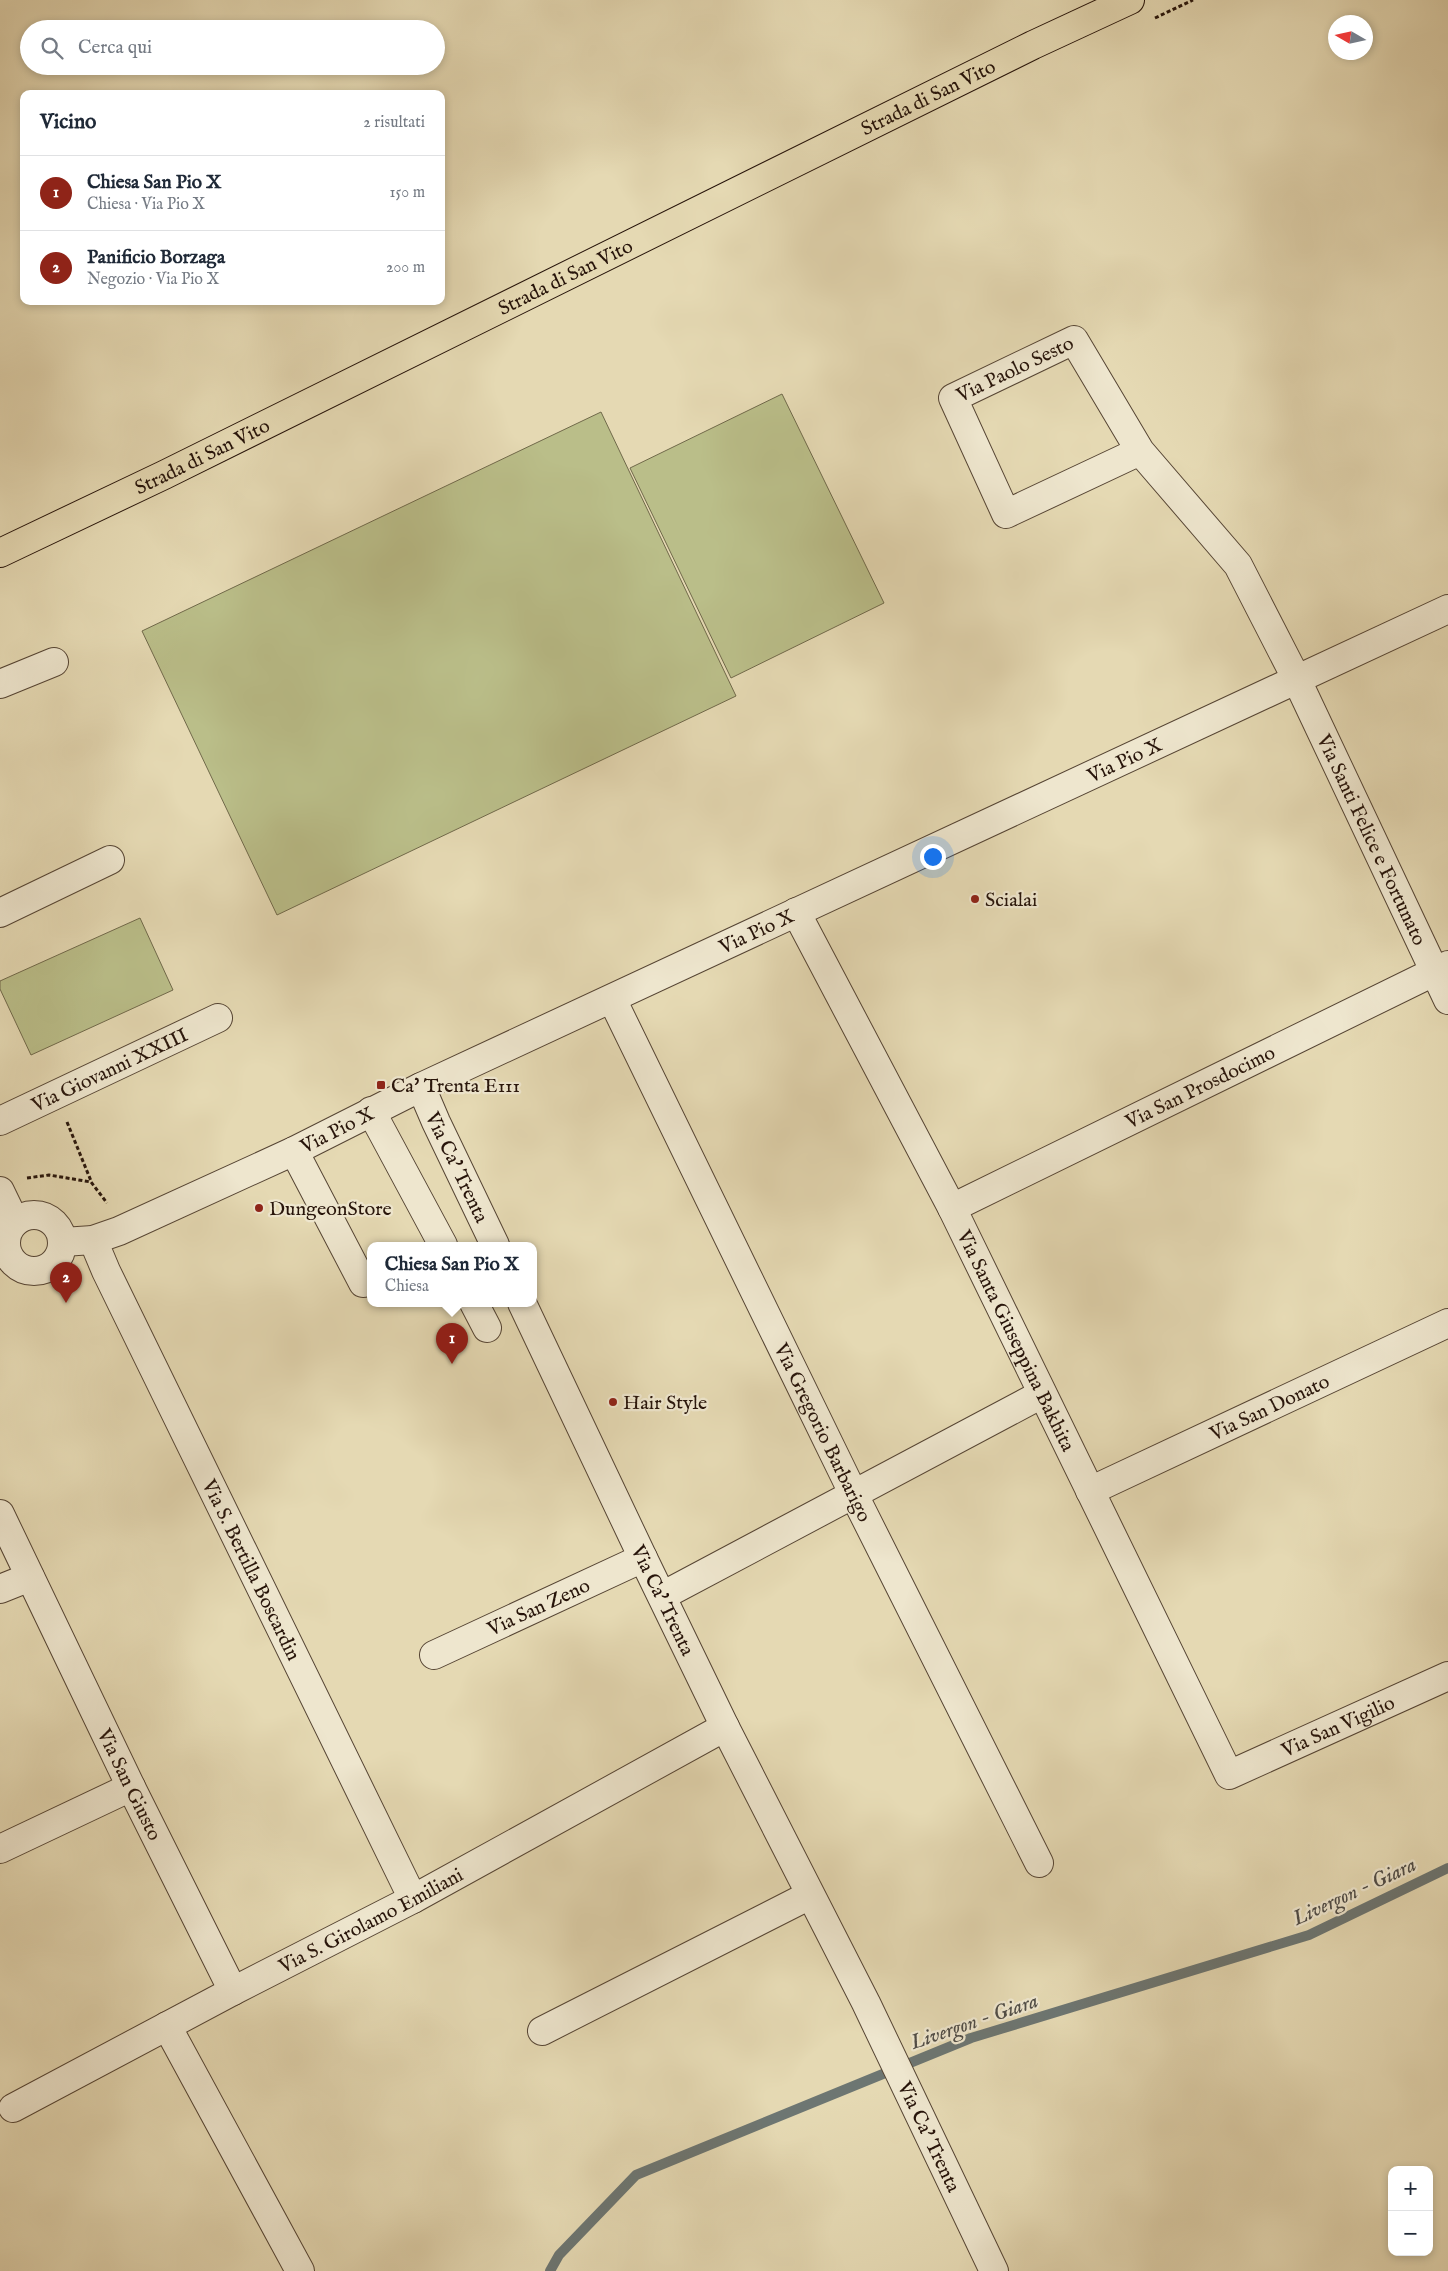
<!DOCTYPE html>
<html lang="it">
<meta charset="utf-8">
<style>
:root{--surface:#fff;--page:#f2f2f3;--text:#1f2937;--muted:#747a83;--line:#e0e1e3;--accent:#8f2418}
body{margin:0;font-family:"IM FELL English",serif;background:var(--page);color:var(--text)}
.controls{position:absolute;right:15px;bottom:15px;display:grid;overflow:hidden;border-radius:10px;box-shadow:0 2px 8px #0003}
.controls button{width:45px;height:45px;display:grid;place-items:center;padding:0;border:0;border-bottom:1px solid var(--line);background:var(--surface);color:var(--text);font:25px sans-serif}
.compass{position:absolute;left:1328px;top:15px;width:45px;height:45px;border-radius:50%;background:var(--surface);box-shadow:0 2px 8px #0003;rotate:279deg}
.you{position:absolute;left:932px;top:856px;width:18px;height:18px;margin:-12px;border:4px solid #fff;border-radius:50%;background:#1a73e8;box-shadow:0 0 0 8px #1a73e833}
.badge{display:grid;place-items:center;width:32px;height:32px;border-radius:50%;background:var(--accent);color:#fff;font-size:16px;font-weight:700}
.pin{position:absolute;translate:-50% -41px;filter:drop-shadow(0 1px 2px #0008)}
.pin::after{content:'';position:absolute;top:26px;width:18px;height:15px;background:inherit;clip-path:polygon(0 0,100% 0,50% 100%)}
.popup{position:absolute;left:367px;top:1242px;width:170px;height:65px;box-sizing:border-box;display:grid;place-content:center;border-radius:10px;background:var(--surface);filter:drop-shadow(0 1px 4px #0005);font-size:16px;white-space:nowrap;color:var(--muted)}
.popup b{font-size:19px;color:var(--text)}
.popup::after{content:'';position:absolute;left:50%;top:100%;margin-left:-10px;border:10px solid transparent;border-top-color:var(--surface)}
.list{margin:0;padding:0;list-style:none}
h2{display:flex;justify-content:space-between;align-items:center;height:65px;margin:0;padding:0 20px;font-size:21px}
h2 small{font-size:16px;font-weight:400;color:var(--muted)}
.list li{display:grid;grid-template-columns:32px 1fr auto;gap:15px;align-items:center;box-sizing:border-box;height:75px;padding:0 20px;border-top:1px solid var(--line)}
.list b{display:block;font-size:19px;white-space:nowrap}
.list p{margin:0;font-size:16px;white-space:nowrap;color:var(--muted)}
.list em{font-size:16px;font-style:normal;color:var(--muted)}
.icon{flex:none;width:28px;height:28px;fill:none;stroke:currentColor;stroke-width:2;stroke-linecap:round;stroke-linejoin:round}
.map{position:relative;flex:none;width:1448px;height:2271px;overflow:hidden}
.search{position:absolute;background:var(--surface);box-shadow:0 2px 8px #0003;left:20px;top:20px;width:425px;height:55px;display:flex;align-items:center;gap:12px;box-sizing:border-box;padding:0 18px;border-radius:28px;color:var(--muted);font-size:19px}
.panel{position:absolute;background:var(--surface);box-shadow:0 2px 8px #0003;left:20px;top:90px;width:425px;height:215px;border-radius:10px}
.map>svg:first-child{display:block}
.green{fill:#babe89;stroke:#70694a}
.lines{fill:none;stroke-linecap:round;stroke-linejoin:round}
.stream{stroke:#6d7672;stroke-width:10}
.minor-casing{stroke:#564534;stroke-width:30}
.major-casing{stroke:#27140a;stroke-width:30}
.path{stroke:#27140a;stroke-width:3;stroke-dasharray:4 2.5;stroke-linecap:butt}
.minor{stroke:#eee6ce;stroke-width:28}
.major{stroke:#e5d9b3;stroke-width:28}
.poi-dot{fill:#8f2418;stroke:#eee6ce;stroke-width:2}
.labels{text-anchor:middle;stroke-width:4.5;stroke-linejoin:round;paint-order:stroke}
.street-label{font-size:20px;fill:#27140a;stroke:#eee6ce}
.poi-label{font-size:20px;fill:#27140a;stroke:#eee6ce;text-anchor:start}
.water-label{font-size:21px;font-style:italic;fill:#504d47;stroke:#eee6ce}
</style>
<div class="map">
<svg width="1448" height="2271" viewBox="0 0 1448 2271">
<rect width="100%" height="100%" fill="#e5d9b3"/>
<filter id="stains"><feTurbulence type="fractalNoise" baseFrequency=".004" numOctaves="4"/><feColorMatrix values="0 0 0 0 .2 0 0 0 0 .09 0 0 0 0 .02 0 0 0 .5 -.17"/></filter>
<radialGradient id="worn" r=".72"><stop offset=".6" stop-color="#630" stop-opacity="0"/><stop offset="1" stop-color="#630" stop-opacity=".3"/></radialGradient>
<!-- green -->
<g class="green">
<path d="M782 394 884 603 731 678 630 468Z"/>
<path d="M601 412 736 696 277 915 142 631Z"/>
<path d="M140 918 173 990 31 1055 0 989V981Z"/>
</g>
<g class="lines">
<!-- stream -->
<path class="stream" d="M550 2271 559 2255 636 2175 971 2038 1309 1935 1448 1868"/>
<!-- minor casing -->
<g class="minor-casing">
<g id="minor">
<path id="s1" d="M1140 451 1006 514 953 398 1074 340 1140 451 1238 565 1296 678 1448 1000"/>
<path d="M0 684 54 662"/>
<path id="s2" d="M796 912 952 1208 1229 1775 1448 1676"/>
<path d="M0 913 110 860"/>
<path id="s3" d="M612 999 854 1495 1039 1863"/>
<path id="s4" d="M421 1087 436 1122 495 1245"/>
<path d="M371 1111 443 1245"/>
<path id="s5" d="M0 1121 218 1018"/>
<path d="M294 1151 363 1283 371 1279"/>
<path d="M0 1191 15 1222"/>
<path id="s6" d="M952 1208 1448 965"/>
<circle cx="34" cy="1243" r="28"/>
<path id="s7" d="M93 1240 106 1271 413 1899"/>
<path id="s8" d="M63 1242 93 1240 119 1231 294 1151 421 1087 1448 609"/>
<path d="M474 1303 487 1328"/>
<path id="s9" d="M522 1303 643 1558 725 1727 866 2003 994 2271"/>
<path id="s10" d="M1090 1491 1448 1323"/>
<path id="s11" d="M0 1514 131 1787 233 1991"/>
<path d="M0 1589 30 1577"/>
<path d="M662 1596 1042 1394"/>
<path id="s12" d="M434 1655 643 1558"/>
<path d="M0 1849 131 1787"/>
<path d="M167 2026 300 2271"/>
<path d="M542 2031 810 1895"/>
<path id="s13" d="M13 2108 233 1991 413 1899 725 1727"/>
</g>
</g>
<!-- major casing -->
<g class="major-casing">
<g id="major">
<path id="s14" d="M0 553 164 475 1033 45 1130 0"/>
</g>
</g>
<!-- path -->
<g class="path">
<path d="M1155 18 1193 0"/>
<path d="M67 1122 91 1181"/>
<path d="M27 1178 49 1175 91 1182 107 1203"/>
</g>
<!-- minor -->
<use href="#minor" class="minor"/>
<!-- major -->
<use href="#major" class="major"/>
</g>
<!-- markers -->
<g class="poi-dot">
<circle cx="975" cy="899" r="5"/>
<rect x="376" y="1080" width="10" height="10" rx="2.5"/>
<circle cx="259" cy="1208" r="5"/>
<circle cx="613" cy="1402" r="5"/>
</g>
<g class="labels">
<!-- street labels -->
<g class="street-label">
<text dy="7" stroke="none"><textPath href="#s14" startOffset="1034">Strada di San Vito</textPath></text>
<text dy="7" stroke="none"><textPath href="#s14" startOffset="629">Strada di San Vito</textPath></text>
<text dy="7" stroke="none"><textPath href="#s1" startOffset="344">Via Paolo Sesto</textPath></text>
<text dy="7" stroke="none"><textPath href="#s14" startOffset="224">Strada di San Vito</textPath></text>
<text dy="7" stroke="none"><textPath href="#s8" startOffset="1168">Via Pio X</textPath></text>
<text dy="7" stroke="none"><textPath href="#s1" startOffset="995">Via Santi Felice e Fortunato</textPath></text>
<text dy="7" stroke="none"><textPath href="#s8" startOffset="762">Via Pio X</textPath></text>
<text dy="7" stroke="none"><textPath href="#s5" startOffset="121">Via Giovanni XXIII</textPath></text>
<text dy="7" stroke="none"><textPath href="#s6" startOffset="276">Via San Prosdocimo</textPath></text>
<text dy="7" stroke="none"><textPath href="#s8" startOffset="298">Via Pio X</textPath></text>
<text dy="7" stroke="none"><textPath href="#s4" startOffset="88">Via Ca' Trenta</textPath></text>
<text dy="7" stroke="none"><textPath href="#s2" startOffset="482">Via Santa Giuseppina Bakhita</textPath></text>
<text dy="7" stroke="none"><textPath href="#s10" startOffset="198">Via San Donato</textPath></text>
<text dy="7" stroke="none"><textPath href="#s3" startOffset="482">Via Gregorio Barbarigo</textPath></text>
<text dy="7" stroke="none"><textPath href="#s7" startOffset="366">Via S. Bertilla Boscardin</textPath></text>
<text dy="7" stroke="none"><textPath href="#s9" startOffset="329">Via Ca' Trenta</textPath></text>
<text dy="7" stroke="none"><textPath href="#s12" startOffset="115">Via San Zeno</textPath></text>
<text dy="7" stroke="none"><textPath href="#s2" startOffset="1085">Via San Vigilio</textPath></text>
<text dy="7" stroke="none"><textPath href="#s11" startOffset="300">Via San Giusto</textPath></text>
<text dy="7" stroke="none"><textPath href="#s13" startOffset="404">Via S. Girolamo Emiliani</textPath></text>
<text dy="7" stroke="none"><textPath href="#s9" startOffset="928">Via Ca' Trenta</textPath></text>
</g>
<!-- poi labels -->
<g class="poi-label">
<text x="985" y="906">Scialai</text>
<text x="391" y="1092">Ca' Trenta E111</text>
<text x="269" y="1215">DungeonStore</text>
<text x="623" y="1409">Hair Style</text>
</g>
<!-- water labels -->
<g class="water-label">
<text transform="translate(1354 1891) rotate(-25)" y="7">Livergon - Giara</text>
<text transform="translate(974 2021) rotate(-19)" y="7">Livergon - Giara</text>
</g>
</g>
<rect width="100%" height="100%" filter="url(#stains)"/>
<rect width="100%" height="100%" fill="url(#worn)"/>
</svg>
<div class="controls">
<button>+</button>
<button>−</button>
</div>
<svg class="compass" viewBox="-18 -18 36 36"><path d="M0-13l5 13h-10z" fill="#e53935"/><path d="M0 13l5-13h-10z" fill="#747a83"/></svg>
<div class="you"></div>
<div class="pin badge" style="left:452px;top:1364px">1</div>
<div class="popup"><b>Chiesa San Pio X</b>Chiesa</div>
<div class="pin badge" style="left:66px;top:1303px">2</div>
<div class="search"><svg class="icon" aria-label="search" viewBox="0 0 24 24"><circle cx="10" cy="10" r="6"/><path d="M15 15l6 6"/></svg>Cerca qui</div>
<section class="panel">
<h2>Vicino<small>2 risultati</small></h2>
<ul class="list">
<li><span class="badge">1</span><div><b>Chiesa San Pio X</b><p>Chiesa · Via Pio X</p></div><em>150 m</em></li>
<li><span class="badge">2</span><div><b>Panificio Borzaga</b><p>Negozio · Via Pio X</p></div><em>200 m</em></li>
</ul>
</section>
</div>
